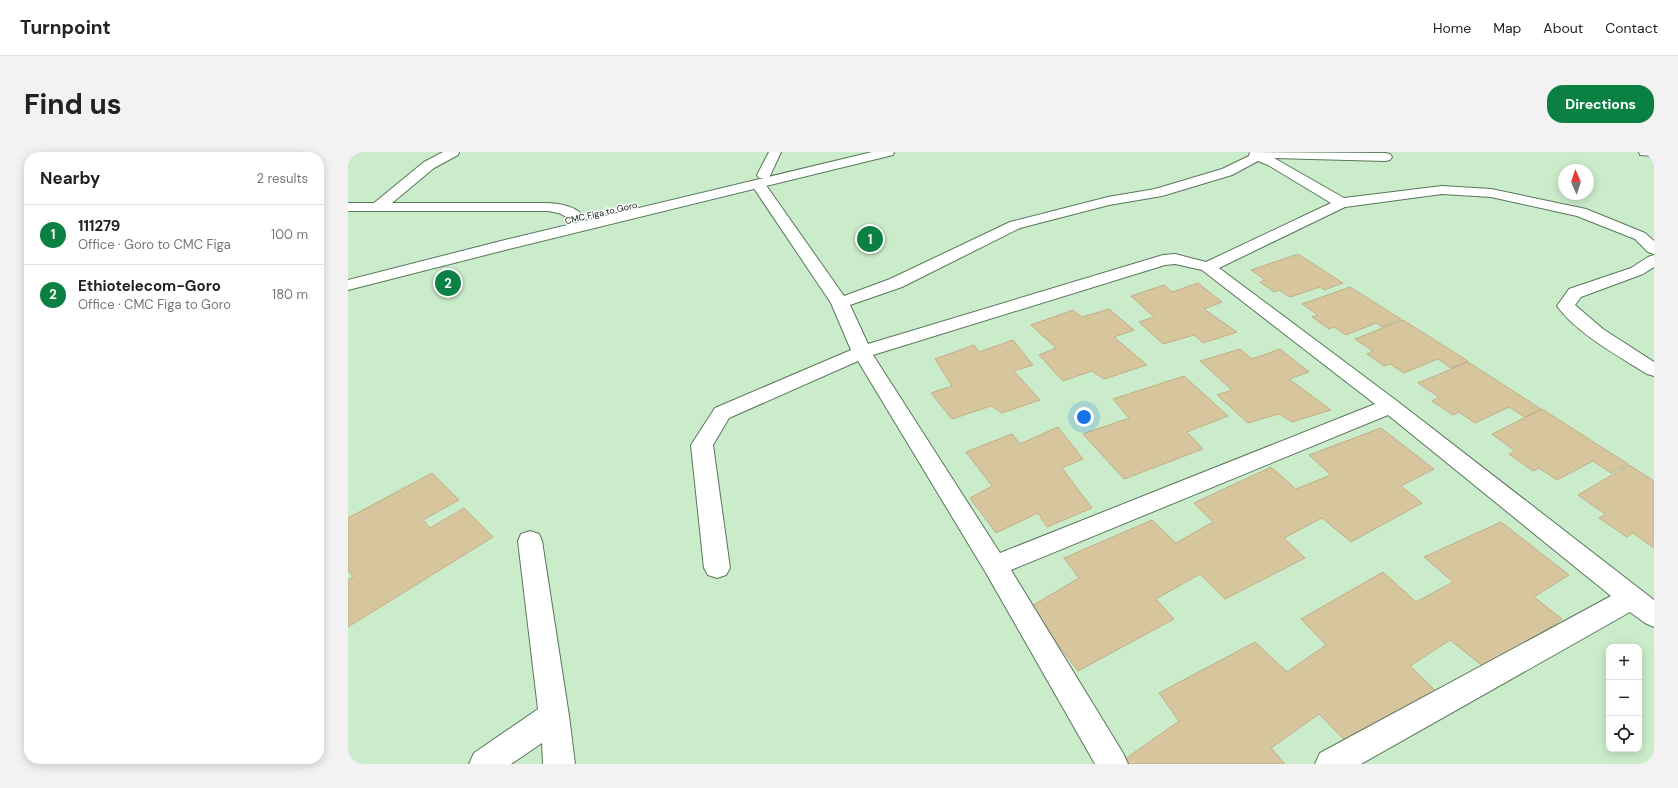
<!DOCTYPE html>
<meta charset="utf-8">
<style>
:root{--surface:#fff;--page:#f2f2f2;--text:#222;--muted:#767676;--line:#e0e0e0;--accent:#0b8043}
body{margin:0;font-family:"DM Sans",sans-serif;background:var(--page);color:var(--text)}
.controls{position:absolute;right:12px;bottom:12px;display:grid;overflow:hidden;border-radius:8px;box-shadow:0 2px 10px #0003}
.controls button{width:36px;height:36px;display:grid;place-items:center;padding:0;border:0;border-bottom:1px solid var(--line);background:var(--surface);color:var(--text);font:20px sans-serif}
.compass{position:absolute;left:1210px;top:12px;width:36px;height:36px;border-radius:50%;background:var(--surface);box-shadow:0 2px 10px #0003;rotate:357deg}
.you{position:absolute;left:736px;top:265px;width:14px;height:14px;margin:-10px;border:3px solid #fff;border-radius:50%;background:#1a73e8;box-shadow:0 0 0 6px #1a73e833}
.badge{display:grid;place-items:center;width:26px;height:26px;border-radius:50%;background:var(--accent);color:#fff;font-size:13px;font-weight:700}
.pin{position:absolute;translate:-50% -50%;border:2px solid #fff;box-shadow:0 1px 4px #0006}
.list{margin:0;padding:0;list-style:none}
h2{display:flex;justify-content:space-between;align-items:center;height:52px;margin:0;padding:0 16px;font-size:17px}
h2 small{font-size:13px;font-weight:400;color:var(--muted)}
.list li{display:grid;grid-template-columns:26px 1fr auto;gap:12px;align-items:center;box-sizing:border-box;height:60px;padding:0 16px;border-top:1px solid var(--line)}
.list b{display:block;font-size:15px;white-space:nowrap}
.list p{margin:0;font-size:13px;white-space:nowrap;color:var(--muted)}
.list em{font-size:13px;font-style:normal;color:var(--muted)}
.icon{flex:none;width:22px;height:22px;fill:none;stroke:currentColor;stroke-width:2;stroke-linecap:round;stroke-linejoin:round}
.map{position:relative;flex:none;width:1306px;height:612px;overflow:hidden;border-radius:16px}
header{display:flex;align-items:center;gap:24px;box-sizing:border-box;height:56px;padding:0 20px;background:var(--surface);border-bottom:1px solid var(--line)}
header strong{font-size:19px}
nav{display:flex;gap:22px;margin-inline-start:auto;font-size:14px}
.intro{display:flex;align-items:center;justify-content:space-between;box-sizing:border-box;height:96px;padding:0 24px}
h1{margin:0;font-size:28px}
.button{padding:10px 18px;border-radius:16px;background:var(--accent);color:#fff;font-size:14px;font-weight:700}
main{display:flex;gap:24px;padding:0 24px}
aside{flex:1;background:var(--surface);border-radius:16px;box-shadow:0 2px 10px #0003}
.map>svg:first-child{display:block}
.building{fill:#d7c59e;stroke:#c1af88}
.lines{fill:none;stroke-linecap:round;stroke-linejoin:round}
.street-casing{stroke:#59775a;stroke-width:2}
.primary-casing{stroke:#59775a;stroke-width:2}
.street{fill:#fff;fill-rule:evenodd}
.primary{fill:#fff;fill-rule:evenodd}
.labels{text-anchor:middle;stroke-width:3;stroke-linejoin:round;paint-order:stroke}
.far-street-label{font-size:9px;fill:#0e190e;stroke:#fff}
</style>
<header>
<strong>Turnpoint</strong>
<nav><a>Home</a><a>Map</a><a>About</a><a>Contact</a></nav>
</header>
<div class="intro"><h1>Find us</h1><a class="button">Directions</a></div>
<main>
<aside>
<h2>Nearby<small>2 results</small></h2>
<ul class="list">
<li><span class="badge">1</span><div><b>111279</b><p>Office · Goro to CMC Figa</p></div><em>100 m</em></li>
<li><span class="badge">2</span><div><b>Ethiotelecom-Goro</b><p>Office · CMC Figa to Goro</p></div><em>180 m</em></li>
</ul>
</aside>
<div class="map">
<svg width="1306" height="612" viewBox="0 0 1306 612">
<rect width="100%" height="100%" fill="#cbeccb"/>
<!-- building -->
<g class="building">
<path d="M950 102 995 131 976 138 972 135 942 145 931 138 926 140 912 130 917 128 903 118Z"/>
<path d="M850 131 874 150 856 157 889 180 855 191 846 183 815 192 791 170 806 165 783 144 816 133 824 140Z"/>
<path d="M1002 135 1053 167 1034 175 1028 171 998 183 986 175 981 177 964 165 970 163 954 152Z"/>
<path d="M761 157 786 178 766 185 799 213 756 227 744 219 715 229 691 203 708 196 683 173 725 158 734 165Z"/>
<path d="M1055 168 1120 209 1103 216 1090 207 1056 221 1042 212 1036 214 1019 202 1025 199 1007 187Z"/>
<path d="M665 188 685 213 666 219 692 248 654 261 643 254 604 267 583 241 604 234 587 207 626 193 631 200Z"/>
<path d="M892 197 904 207 932 197 961 220 941 227 983 258 944 270 931 262 900 271 869 243 884 238 852 209Z"/>
<path d="M1120 210 1193 257 1177 265 1161 255 1127 271 1111 260 1105 263 1084 249 1091 245 1070 231Z"/>
<path d="M836 224 880 264 839 280 855 297 776 327 735 282 781 266 765 247Z"/>
<path d="M1194 257 1280 312 1263 321 1245 309 1209 328 1191 316 1185 319 1161 302 1167 299 1144 282Z"/>
<path d="M710 275 735 307 714 316 744 356 699 375 690 361 648 381 622 346 644 334 618 300 664 282 672 292Z"/>
<path d="M1033 276 1086 317 1053 334 1074 351 1003 390 974 366 936 386 957 406 877 447 852 422 808 447 826 467 730 519 682 455 731 426 716 406 804 368 828 391 865 370 846 351 923 315 948 337 983 323 961 303Z"/>
<path d="M1281 313 1306 329V396L1285 381 1279 385 1251 366 1257 362 1230 343Z"/>
<path d="M84 321 111 348 75 368 82 376 116 356 145 385 0 475V428L5 425 0 418V366Z"/>
<path d="M1153 370 1221 423 1186 445 1214 467 1141 519 1102 488 1062 514 1090 541 1004 596 971 562 923 596 937 612H781L777 607 831 569 811 541 907 490 939 520 978 493 953 467 1035 420 1068 450 1105 430 1076 405Z"/>
</g>
<g class="lines">
<!-- street casing -->
<g class="street-casing">
<g id="street">
<path d="M95 0H111L110 3 86 16 44 51H200C213 52 229 54 237 66L235 69C224 72 220 64 210 61 207 60 203 60 200 59H0V51H26L76 10Z"/>
<path d="M421 0H433L421 26H411L409 23Z"/>
<path d="M902 0 1037 1 1042 2 1044 5 1042 8 1037 9 926 6 996 46 1094 34 1143 37 1238 57 1297 81 1306 89V102L1300 100 1287 87 1229 64 1143 45 1094 42 997 55 871 116 1049 249 1306 448V475L1297 471 1282 460 1013 612H967L972 601 1263 444 1040 263 663 418 775 601 780 612H747L638 421 510 209 381 266 365 293 382 416 378 423 369 426 360 423 356 416 343 293 367 256 503 198 483 151 403 32 405 29 410 28 415 29 496 144 542 127 662 70 760 45 807 37 874 17 901 4ZM910 9 920 13 983 51 858 110 827 102 815 103 520 192 502 153 554 135 672 76 761 53 814 44 884 23ZM827 112 854 118 1027 252 652 401 525 203 817 113Z"/>
<path d="M1291 0H1306V4L1292 3Z"/>
<path d="M1306 103V115L1295 122 1233 145 1227 153 1255 177 1306 210V224L1299 222C1272 205 1228 181 1209 154L1221 137 1283 116 1300 105Z"/>
<path d="M182 379 191 382 194 389 221 564 227 612H195L194 591 163 612H121L126 601 190 557 170 389 173 382Z"/>
</g>
</g>
<!-- primary casing -->
<g class="primary-casing">
<path id="primary" d="M524 0H546L545 3 157 98 0 138V128L153 89Z"/>
</g>
<!-- street -->
<use href="#street" class="street"/>
<!-- primary -->
<use href="#primary" class="primary"/>
</g>
<g class="labels">
<!-- far-street labels -->
<g class="far-street-label">
<text transform="translate(253 61) rotate(-13)" y="3">CMC Figa to Goro</text>
</g>
</g>
</svg>
<div class="controls">
<button>+</button>
<button>−</button>
<button><svg class="icon" aria-label="locate" viewBox="0 0 24 24"><circle cx="12" cy="12" r="6"/><path d="M12 2v4M12 18v4M2 12h4M18 12h4"/></svg></button>
</div>
<svg class="compass" viewBox="-18 -18 36 36"><path d="M0-13l5 13h-10z" fill="#e53935"/><path d="M0 13l5-13h-10z" fill="#767676"/></svg>
<div class="you"></div>
<div class="pin badge" style="left:522px;top:87px">1</div>
<div class="pin badge" style="left:100px;top:131px">2</div>
</div>
</main>
